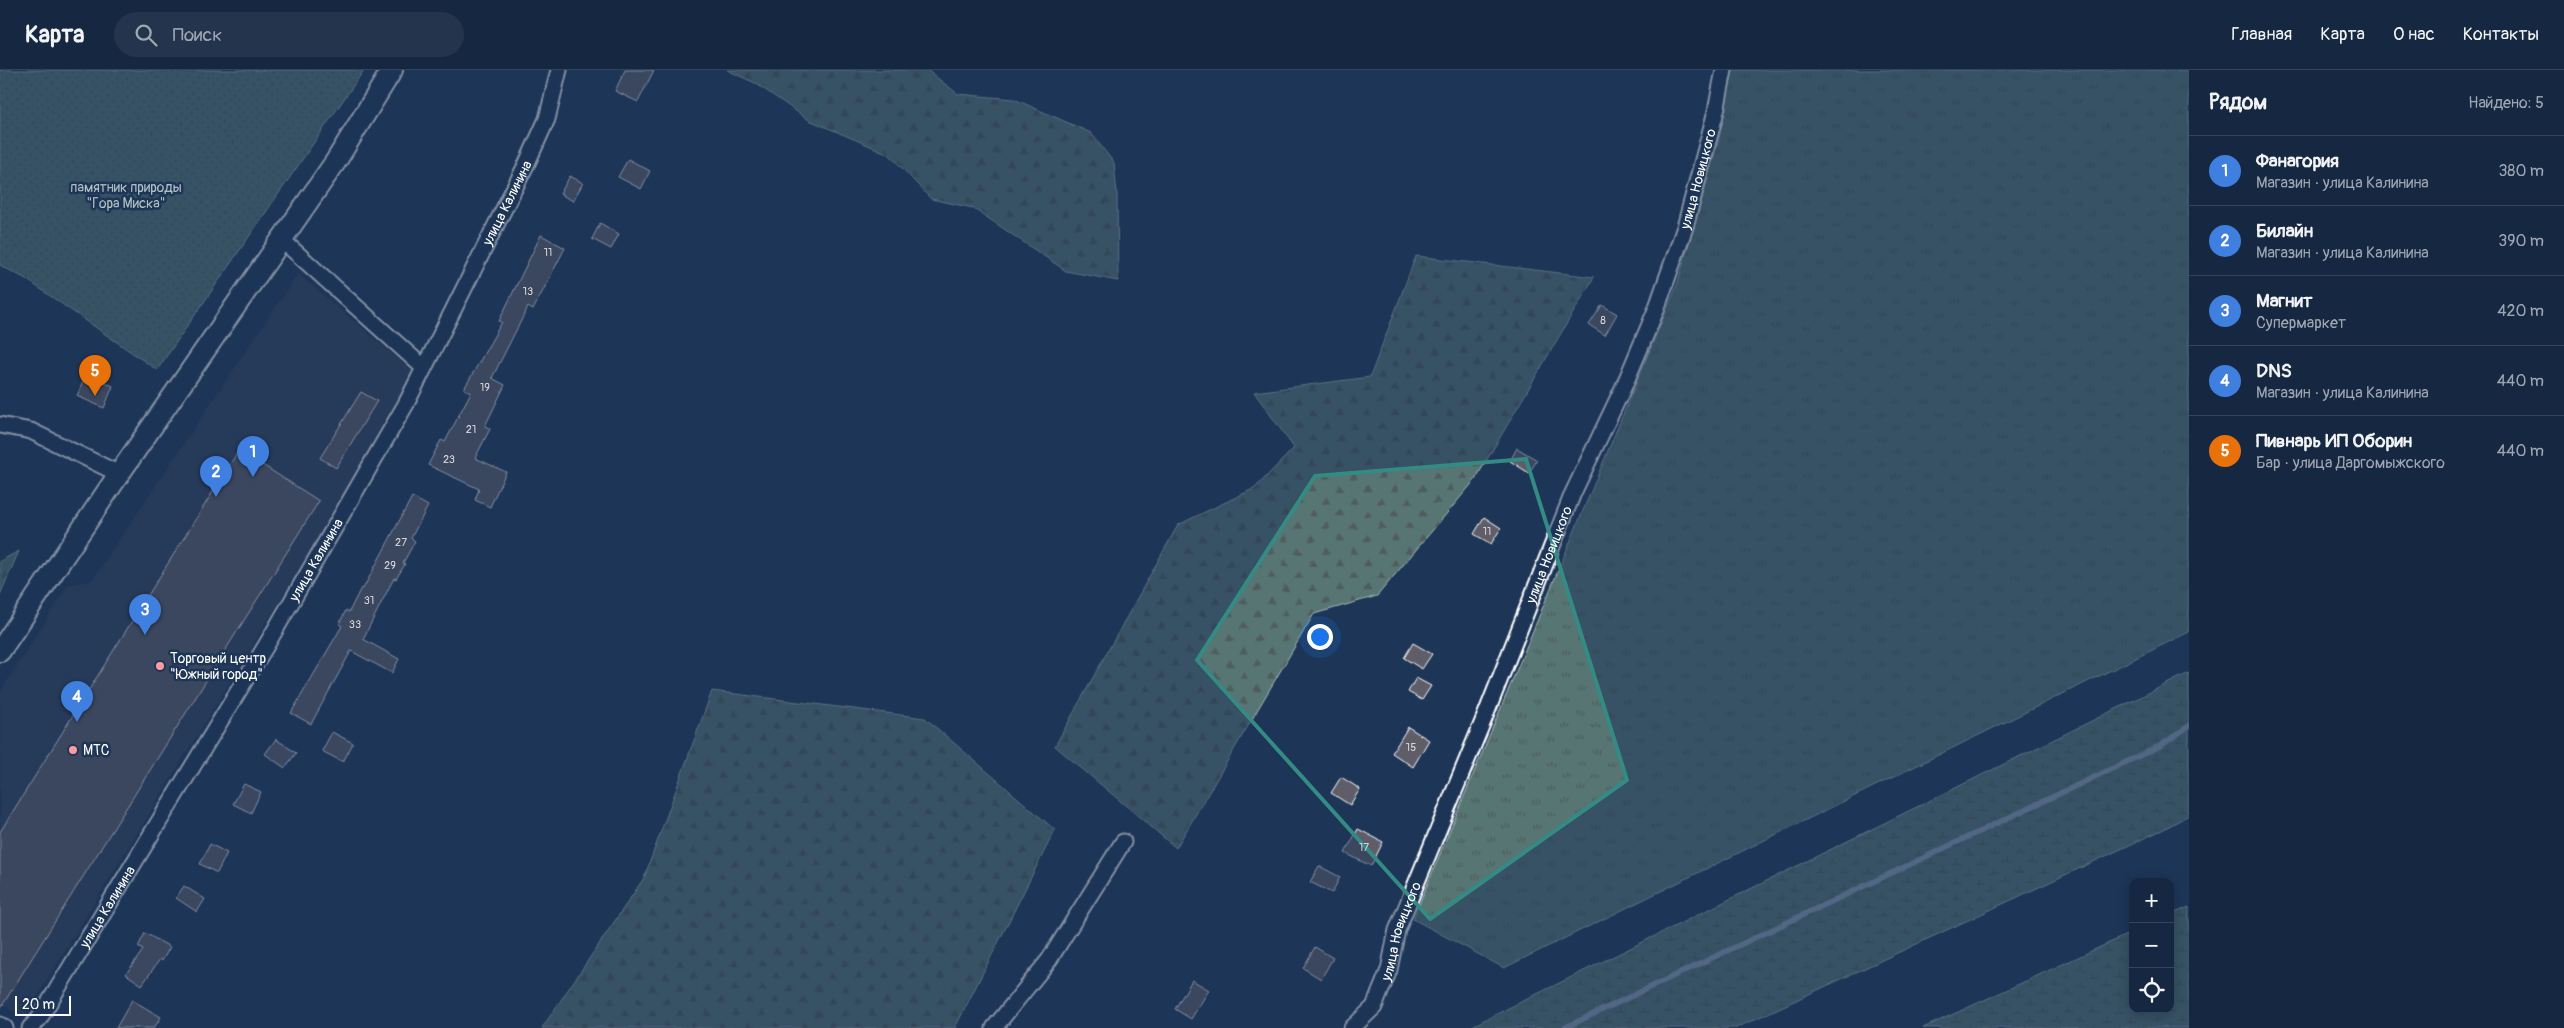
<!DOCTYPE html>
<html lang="ru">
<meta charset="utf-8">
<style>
:root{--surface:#162841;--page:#23344c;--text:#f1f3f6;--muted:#9ea6b1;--line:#35445a;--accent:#95b2f1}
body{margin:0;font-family:Pangolin,sans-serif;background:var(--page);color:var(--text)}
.controls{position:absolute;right:15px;bottom:15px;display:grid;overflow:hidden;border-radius:10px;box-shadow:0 2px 12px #0003}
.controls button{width:45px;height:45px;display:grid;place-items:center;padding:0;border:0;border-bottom:1px solid var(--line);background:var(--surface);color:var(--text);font:25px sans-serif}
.scale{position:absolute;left:15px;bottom:12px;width:56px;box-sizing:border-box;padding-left:5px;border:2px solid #fff;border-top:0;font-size:14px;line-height:18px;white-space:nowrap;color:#fff;-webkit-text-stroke:4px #1d3557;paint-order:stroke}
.you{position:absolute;left:1319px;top:566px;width:18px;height:18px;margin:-12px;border:4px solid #fff;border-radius:50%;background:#1a73e8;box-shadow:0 0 0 8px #1a73e833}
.badge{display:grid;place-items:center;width:32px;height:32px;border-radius:50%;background:var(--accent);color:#fff;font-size:16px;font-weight:700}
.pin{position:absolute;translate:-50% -41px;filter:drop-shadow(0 1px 2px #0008)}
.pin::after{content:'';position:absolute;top:26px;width:18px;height:15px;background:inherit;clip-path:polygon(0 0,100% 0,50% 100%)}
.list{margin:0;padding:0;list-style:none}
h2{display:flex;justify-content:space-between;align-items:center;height:65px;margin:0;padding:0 20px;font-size:21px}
h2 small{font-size:16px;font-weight:400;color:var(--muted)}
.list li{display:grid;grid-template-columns:32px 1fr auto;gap:15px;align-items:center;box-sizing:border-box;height:70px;padding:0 20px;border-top:1px solid var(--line)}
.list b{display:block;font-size:19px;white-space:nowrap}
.list p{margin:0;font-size:16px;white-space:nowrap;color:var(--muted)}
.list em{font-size:16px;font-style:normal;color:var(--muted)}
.icon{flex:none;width:28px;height:28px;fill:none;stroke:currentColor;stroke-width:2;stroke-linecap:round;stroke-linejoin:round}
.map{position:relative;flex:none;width:2189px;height:958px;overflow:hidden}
header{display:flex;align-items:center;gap:30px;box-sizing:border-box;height:70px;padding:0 25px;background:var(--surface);border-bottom:1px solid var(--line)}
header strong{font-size:24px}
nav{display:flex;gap:28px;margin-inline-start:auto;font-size:18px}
.search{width:350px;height:45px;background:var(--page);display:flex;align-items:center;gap:12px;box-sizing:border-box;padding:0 18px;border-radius:28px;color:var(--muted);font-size:19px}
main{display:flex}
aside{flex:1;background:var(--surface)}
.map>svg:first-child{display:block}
.built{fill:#30415c}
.grass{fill:url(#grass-tufts);stroke:#aabab9}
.forest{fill:url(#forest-firs);stroke:#aabab9}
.wetland{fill:url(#wetland-marsh);stroke:#aabab9}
.park{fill:url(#park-dots);stroke:#aabab9}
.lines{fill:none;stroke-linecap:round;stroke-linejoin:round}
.stream{stroke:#91a4bb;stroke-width:5.5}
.building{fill:#5e5d68;stroke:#fff}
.street-casing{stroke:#fff;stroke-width:19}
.secondary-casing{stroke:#fff;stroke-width:24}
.street{stroke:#1d3557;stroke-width:15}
.secondary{stroke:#1d3557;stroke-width:20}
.marked{fill:none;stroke:#338b84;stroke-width:4;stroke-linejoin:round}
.poi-dot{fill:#ff9aa2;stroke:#1d3557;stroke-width:2}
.labels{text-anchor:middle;stroke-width:5;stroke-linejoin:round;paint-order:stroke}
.number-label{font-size:11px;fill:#d7d6d9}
.street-label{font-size:14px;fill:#fff;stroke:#1d3557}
.park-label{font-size:14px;fill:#b3c1c0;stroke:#1d3557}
.poi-label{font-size:14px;fill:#fff;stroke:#1d3557;text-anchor:start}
</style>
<header>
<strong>Карта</strong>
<div class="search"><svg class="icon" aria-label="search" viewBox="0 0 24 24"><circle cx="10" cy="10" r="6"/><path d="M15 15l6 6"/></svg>Поиск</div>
<nav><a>Главная</a><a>Карта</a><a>О нас</a><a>Контакты</a></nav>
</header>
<main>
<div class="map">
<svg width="2189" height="958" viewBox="0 0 2189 958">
<defs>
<pattern id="grass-tufts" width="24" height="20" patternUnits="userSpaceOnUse" patternTransform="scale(1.25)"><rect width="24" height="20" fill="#567573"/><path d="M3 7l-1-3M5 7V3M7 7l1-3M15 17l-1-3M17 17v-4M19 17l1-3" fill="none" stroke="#505c5c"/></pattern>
<pattern id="forest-firs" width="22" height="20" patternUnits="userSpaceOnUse" patternTransform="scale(1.25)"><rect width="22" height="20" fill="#567573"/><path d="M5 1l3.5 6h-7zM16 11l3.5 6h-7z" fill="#505c5c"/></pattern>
<pattern id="wetland-marsh" width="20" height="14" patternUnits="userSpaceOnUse" patternTransform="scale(1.25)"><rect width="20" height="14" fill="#567573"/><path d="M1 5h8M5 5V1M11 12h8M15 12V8" fill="none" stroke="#505c5c"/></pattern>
<pattern id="park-dots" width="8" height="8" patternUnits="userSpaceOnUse" patternTransform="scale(1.25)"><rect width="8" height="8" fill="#567573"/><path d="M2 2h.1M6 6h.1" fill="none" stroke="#505c5c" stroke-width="1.8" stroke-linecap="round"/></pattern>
</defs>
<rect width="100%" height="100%" fill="#1d3557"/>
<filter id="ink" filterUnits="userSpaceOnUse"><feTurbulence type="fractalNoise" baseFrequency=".02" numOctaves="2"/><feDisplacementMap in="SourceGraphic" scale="10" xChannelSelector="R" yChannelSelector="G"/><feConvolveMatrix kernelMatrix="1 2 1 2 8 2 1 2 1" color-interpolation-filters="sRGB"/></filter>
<g filter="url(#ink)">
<!-- built -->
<path class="built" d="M298 203 418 306 24 948 0 933V622L68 515 92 510Z"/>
<!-- grass -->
<path class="grass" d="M1733 0H2189V562L1504 898 1413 849 1677 215 1719 69Z"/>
<!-- forest -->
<g class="forest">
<path d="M727 0H927L958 24 1014 29 1091 63 1114 93 1117 124 1118 211 1066 201 973 138 931 129 889 84 809 50 755 13Z"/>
<path d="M1416 186 1594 207 1475 410 1377 526 1314 544 1176 778 1055 676 1178 455 1255 418 1294 378 1254 322 1370 307Z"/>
<path d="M19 481 0 525V491Z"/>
<path d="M712 621 925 648 1055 760 955 958H542L644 808Z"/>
</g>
<!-- wetland -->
<g class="wetland">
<path d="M2189 603V745L2164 759 1736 958H1468Z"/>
<path d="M2189 837V958H1923L2133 862V939H2170V845Z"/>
</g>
<!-- park -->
<path class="park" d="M0 0H364L157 300 26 209 0 195Z"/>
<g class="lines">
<!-- stream -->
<path class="stream" d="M1564 958 2160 676 2189 656"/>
</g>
<!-- building -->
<g class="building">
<path d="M625 0H654L638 32 615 21Z"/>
<path d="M628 89 650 101 641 119 618 107Z"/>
<path d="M570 106 583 113 573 131 560 124Z"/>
<path d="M600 153 619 164 611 179 592 169Z"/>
<path d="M541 165 565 178 533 240 528 237 492 308 505 315 485 356 490 359 475 388 506 402 490 437 475 430 479 419 428 395 441 370 445 372 471 322 464 319 502 252 499 251Z"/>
<path d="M1602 235 1617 244 1605 265 1589 255Z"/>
<path d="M86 304 113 316 104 338 77 326Z"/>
<path d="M361 322 377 331 336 398 320 388Z"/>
<path d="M1517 378 1537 390 1529 403 1510 391Z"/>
<path d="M239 380 319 431 0 939V762Z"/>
<path d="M412 427 428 436 411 468 415 471 403 493 405 494 396 509 394 508 363 569 399 589 392 603 351 581 311 654 291 643 342 556 339 554 346 540 349 542 361 518 363 519Z"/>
<path d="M1484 447 1501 458 1491 474 1474 464Z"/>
<path d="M1413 573 1432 584 1422 599 1404 588Z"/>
<path d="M1416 608 1431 616 1422 630 1408 622Z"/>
<path d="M1408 657 1429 670 1413 697 1392 683Z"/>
<path d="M332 662 353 673 343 692 322 681Z"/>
<path d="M276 669 296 683 285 698 265 684Z"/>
<path d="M1341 707 1360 719 1350 735 1331 723Z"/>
<path d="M244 714 261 722 251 743 233 734Z"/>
<path d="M1358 759 1383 772 1371 796 1345 783Z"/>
<path d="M210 774 227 783 217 803 200 794Z"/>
<path d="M1319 796 1340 807 1332 823 1310 812Z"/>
<path d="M184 816 205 829 197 842 176 828Z"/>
<path d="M145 863 170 877 162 891 160 889 142 915 126 904 143 880 138 877Z"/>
<path d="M1315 877 1333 888 1321 909 1303 898Z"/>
<path d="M1192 910 1209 920 1191 949 1175 939Z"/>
<path d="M132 930 161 947 154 958H116Z"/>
</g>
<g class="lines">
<!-- street casing -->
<g class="street-casing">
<g id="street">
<path d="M281 169 424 298"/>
<path d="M0 355 31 361 119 404"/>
<path d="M0 955 5 958"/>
<path id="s1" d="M30 958 39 949 267 574 406 334 527 93 547 49 559 0"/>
<path d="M994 958 1049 890 1123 772"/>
<path id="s2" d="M1352 958 1374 937 1389 900 1397 860 1486 644 1573 423 1624 316 1656 240 1685 157 1716 41 1724 0"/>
</g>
</g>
<!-- secondary casing -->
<g class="secondary-casing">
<path id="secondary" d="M0 581 119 404 336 91 392 0"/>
</g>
<!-- street -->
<use href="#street" class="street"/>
<!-- secondary -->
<use href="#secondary" class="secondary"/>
</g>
</g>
<!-- marked area -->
<path d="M0 0H2189V958H0ZM1526 389 1627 710 1430 849 1197 590 1315 406Z" fill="#1d3557" fill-opacity=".55" fill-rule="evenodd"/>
<path class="marked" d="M1526 389 1627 710 1430 849 1197 590 1315 406Z"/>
<!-- markers -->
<g class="poi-dot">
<circle cx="160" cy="596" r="5"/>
<circle cx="73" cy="680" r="5"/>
</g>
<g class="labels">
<!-- number labels -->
<g class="number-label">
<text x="548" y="186">11</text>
<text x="528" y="225">13</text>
<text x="1603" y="254">8</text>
<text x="485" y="321">19</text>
<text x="471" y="363">21</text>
<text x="449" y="393">23</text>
<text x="1487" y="465">11</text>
<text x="401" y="476">27</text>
<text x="390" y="499">29</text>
<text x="369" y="534">31</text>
<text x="355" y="558">33</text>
<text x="1411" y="681">15</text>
<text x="1364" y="781">17</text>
</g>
<!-- street labels -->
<g class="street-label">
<text dy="5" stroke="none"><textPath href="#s2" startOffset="921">улица Новицкого</textPath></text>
<text dy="5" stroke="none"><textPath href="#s1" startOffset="954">улица Калинина</textPath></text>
<text dy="5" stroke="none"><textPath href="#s2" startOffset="516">улица Новицкого</textPath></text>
<text dy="5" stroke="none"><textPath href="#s1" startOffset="549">улица Калинина</textPath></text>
<text dy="5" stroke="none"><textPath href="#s1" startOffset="144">улица Калинина</textPath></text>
<text dy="5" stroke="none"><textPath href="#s2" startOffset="111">улица Новицкого</textPath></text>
</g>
<!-- park labels -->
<g class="park-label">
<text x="126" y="122">памятник природы<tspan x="126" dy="16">"Гора Миска"</tspan></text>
</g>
<!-- poi labels -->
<g class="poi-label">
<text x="170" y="593">Торговый центр<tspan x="170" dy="16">"Южный город"</tspan></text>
<text x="83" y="685">МТС</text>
</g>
</g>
</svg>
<div class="controls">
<button>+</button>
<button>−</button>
<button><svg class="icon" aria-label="locate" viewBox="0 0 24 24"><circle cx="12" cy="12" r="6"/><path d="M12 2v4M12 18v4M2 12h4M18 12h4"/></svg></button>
</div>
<div class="scale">20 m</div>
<div class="you"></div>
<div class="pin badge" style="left:253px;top:407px;background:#3f7fe0">1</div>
<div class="pin badge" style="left:216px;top:427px;background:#3f7fe0">2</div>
<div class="pin badge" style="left:145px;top:565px;background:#3f7fe0">3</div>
<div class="pin badge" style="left:77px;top:652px;background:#3f7fe0">4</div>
<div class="pin badge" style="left:95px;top:326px;background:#e8710a">5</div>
</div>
<aside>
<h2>Рядом<small>Найдено: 5</small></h2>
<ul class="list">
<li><span class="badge" style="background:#3f7fe0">1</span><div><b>Фанагория</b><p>Магазин · улица Калинина</p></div><em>380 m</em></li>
<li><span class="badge" style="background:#3f7fe0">2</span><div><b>Билайн</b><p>Магазин · улица Калинина</p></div><em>390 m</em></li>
<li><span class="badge" style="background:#3f7fe0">3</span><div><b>Магнит</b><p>Супермаркет</p></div><em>420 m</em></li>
<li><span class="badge" style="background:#3f7fe0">4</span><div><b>DNS</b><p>Магазин · улица Калинина</p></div><em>440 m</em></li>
<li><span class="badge" style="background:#e8710a">5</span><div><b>Пивнарь ИП Оборин</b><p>Бар · улица Даргомыжского</p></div><em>440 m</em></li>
</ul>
</aside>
</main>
